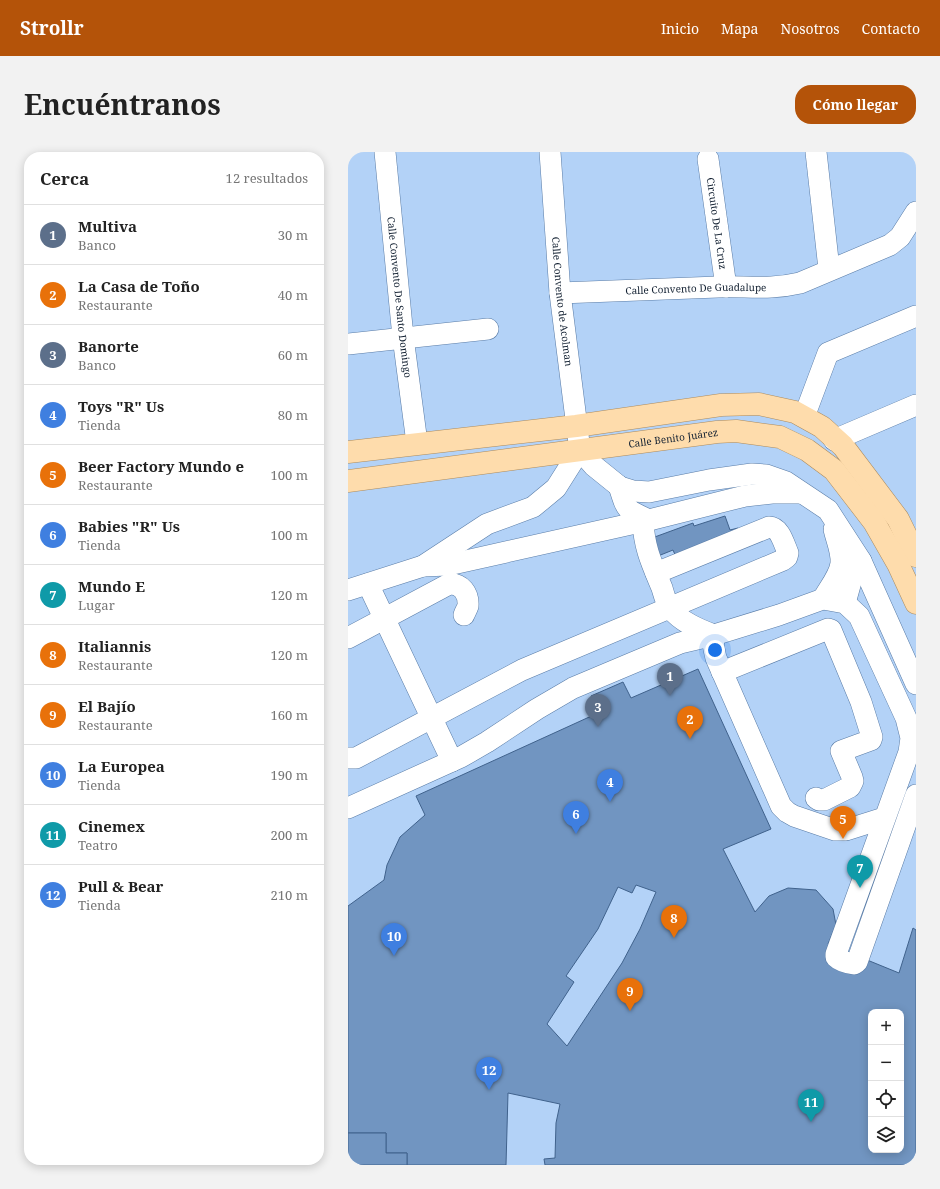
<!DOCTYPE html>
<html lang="es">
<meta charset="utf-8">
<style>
:root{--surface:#fff;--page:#f2f2f2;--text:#222;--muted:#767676;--line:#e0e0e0;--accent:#b45309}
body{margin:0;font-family:"Noto Serif",serif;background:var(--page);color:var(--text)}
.controls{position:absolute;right:12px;bottom:12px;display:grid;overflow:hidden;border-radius:8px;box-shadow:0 2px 10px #0003}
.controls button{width:36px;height:36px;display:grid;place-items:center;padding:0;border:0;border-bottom:1px solid var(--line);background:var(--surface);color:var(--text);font:20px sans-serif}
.you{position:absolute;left:367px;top:498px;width:14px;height:14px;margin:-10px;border:3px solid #fff;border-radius:50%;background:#1a73e8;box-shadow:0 0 0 6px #1a73e833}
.badge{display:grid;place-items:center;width:26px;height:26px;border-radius:50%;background:var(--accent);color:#fff;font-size:13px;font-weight:700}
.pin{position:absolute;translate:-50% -33px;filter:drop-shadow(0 1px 2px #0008)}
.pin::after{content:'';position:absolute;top:21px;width:14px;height:12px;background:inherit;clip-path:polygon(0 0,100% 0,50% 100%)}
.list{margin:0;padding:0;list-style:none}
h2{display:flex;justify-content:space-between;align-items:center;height:52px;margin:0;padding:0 16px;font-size:17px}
h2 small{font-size:13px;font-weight:400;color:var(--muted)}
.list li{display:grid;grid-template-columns:26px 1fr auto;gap:12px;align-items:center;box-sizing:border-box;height:60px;padding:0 16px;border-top:1px solid var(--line)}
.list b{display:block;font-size:15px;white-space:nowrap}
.list p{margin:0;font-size:13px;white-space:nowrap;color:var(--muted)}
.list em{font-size:13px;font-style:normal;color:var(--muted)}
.icon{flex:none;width:22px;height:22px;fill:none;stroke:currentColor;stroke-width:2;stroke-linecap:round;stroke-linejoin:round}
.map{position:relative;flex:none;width:568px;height:1013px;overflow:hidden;border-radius:16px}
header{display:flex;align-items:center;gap:24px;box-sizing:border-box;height:56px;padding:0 20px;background:var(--accent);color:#fff}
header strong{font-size:19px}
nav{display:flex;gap:22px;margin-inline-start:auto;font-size:14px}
.intro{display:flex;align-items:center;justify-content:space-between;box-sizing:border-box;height:96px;padding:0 24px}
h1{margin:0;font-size:28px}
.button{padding:10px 18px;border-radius:16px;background:var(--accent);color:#fff;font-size:14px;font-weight:700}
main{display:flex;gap:24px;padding:0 24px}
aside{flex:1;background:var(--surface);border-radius:16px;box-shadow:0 2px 10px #0003}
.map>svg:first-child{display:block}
.building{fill:#7195c1;stroke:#40628c;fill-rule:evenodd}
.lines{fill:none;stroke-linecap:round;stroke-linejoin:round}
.minor-casing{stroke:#597ca7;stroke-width:22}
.major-casing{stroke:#ac8b5d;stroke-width:23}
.minor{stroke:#fff;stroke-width:21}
.major{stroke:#fedcac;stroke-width:22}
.labels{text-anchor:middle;stroke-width:3.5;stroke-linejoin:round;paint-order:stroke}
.street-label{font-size:10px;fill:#132132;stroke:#e8f0fa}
</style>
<header>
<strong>Strollr</strong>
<nav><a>Inicio</a><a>Mapa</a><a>Nosotros</a><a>Contacto</a></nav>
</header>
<div class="intro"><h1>Encuéntranos</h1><a class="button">Cómo llegar</a></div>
<main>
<aside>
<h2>Cerca<small>12 resultados</small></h2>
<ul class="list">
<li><span class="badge" style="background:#5c6f8a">1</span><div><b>Multiva</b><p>Banco</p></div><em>30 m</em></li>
<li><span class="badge" style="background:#e8710a">2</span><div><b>La Casa de Toño</b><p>Restaurante</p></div><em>40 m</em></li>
<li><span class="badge" style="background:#5c6f8a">3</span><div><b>Banorte</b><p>Banco</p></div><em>60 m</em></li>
<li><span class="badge" style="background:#3f7fe0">4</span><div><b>Toys &quot;R&quot; Us</b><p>Tienda</p></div><em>80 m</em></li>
<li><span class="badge" style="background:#e8710a">5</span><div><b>Beer Factory Mundo e</b><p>Restaurante</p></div><em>100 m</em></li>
<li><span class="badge" style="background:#3f7fe0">6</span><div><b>Babies &quot;R&quot; Us</b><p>Tienda</p></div><em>100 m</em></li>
<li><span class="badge" style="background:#0f9aa8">7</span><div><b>Mundo E</b><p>Lugar</p></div><em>120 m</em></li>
<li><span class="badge" style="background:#e8710a">8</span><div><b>Italiannis</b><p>Restaurante</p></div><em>120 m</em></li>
<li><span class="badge" style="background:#e8710a">9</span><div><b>El Bajío</b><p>Restaurante</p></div><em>160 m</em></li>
<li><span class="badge" style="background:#3f7fe0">10</span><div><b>La Europea</b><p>Tienda</p></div><em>190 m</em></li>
<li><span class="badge" style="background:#0f9aa8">11</span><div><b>Cinemex</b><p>Teatro</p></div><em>200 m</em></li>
<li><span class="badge" style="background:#3f7fe0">12</span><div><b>Pull &amp; Bear</b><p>Tienda</p></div><em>210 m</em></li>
</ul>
</aside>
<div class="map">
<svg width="568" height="1013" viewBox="0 0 568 1013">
<rect width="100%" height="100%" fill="#b3d2f7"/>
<!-- building -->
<g class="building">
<path d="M377 364 382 378 390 376 392 382 328 405 325 398 310 404 304 386 345 371 346 374Z"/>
<path d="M350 517 423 677 375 697 407 760 421 744 440 736 468 738 485 757 488 773 480 792 551 821 565 776 568 778V1013H197L196 1007 207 1006 208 971 212 952 160 941 158 1013H59V1001H38V981H0V754L36 728 39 713 52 685 77 663 68 644 250 561 243 544 275 530 283 546ZM288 733 308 740 292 777 274 811 219 894 199 872 226 830 218 824 250 777 270 735 284 741ZM523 860H553V998H523Z"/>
<path d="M0 981H38V1001H59V1013H0Z"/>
</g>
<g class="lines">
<!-- minor casing -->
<g class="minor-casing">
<g id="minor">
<path id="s1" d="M37 0 55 185 69 291"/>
<path id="s2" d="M202 0 212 141 231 291"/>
<path d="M468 0 481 117"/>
<path id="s3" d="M360 7 378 135"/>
<path id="s4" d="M212 141C264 139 317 137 370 135 400 134 422 138 452 131L542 93 552 85 568 60"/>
<path d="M0 192 140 177"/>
<path d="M456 265 480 201 568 164"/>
<path d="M486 288 568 253"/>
<path d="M232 298 246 314 272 335 285 339 301 340 361 328 404 322 418 323 438 330 480 358 513 409 568 532"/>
<path d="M271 334C279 359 277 357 301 368"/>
<path d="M295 369C296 396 304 412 314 436 316 443 318 451 322 456 333 470 350 477 366 483 364 491 366 497 368 506L433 654 439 660 446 664 487 678H498L536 666"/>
<path d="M75 414 100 413 301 368 397 344 424 341H452"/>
<path d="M20 432 104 609"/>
<path d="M0 438 75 414 139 372 185 355 208 336 232 298"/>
<path d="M475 447C481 436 492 423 493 411 494 400 488 387 486 377"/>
<path d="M497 451 504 426 513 409"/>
<path d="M0 486 101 432C113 431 121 441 120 454 119 457 117 460 116 463"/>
<path d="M374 520 480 477 483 478 513 550 524 585 523 588 493 599 504 625 505 629 502 635 476 648H471L468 646"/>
<path d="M0 606H8L174 518 435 408 439 405 440 401C436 392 432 375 421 375L308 421"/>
<path d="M0 656 113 605 139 590 189 557 225 536 332 491 366 483 431 463 475 447 497 451 511 464 558 566 563 586 561 600 488 802V805C492 809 500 811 506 812L509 810 568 643"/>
</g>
</g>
<!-- major casing -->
<g class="major-casing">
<g id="major">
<path d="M0 300 228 274 373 253 411 252 447 260 474 275 495 294 550 367 568 404"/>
<path id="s5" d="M0 329 369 280 388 279 432 285 459 298 486 318 526 370 550 412 568 451"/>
</g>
</g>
<!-- minor -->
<use href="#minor" class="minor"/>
<!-- major -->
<use href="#major" class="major"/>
</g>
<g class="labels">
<!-- street labels -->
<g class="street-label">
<text dy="4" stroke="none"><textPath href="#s3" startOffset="65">Circuito De La Cruz</textPath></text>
<text dy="4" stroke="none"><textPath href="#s4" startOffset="136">Calle Convento De Guadalupe</textPath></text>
<text dy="4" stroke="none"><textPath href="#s1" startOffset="146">Calle Convento De Santo Domingo</textPath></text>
<text dy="4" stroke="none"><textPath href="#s2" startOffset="150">Calle Convento de Acolman</textPath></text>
<text dy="4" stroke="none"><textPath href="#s5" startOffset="328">Calle Benito Juárez</textPath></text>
</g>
</g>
</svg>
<div class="controls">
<button>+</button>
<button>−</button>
<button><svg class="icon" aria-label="locate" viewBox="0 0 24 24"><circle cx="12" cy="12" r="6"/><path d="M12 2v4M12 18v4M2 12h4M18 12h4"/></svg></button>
<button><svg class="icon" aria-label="layers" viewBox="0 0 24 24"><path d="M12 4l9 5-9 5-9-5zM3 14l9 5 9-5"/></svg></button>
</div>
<div class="you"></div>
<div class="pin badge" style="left:322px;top:544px;background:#5c6f8a">1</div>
<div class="pin badge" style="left:342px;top:587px;background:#e8710a">2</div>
<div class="pin badge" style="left:250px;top:575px;background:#5c6f8a">3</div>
<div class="pin badge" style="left:262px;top:650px;background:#3f7fe0">4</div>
<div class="pin badge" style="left:495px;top:687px;background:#e8710a">5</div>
<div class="pin badge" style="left:228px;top:682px;background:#3f7fe0">6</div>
<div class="pin badge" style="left:512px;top:736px;background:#0f9aa8">7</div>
<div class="pin badge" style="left:326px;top:786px;background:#e8710a">8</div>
<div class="pin badge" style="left:282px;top:859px;background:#e8710a">9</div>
<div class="pin badge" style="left:46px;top:804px;background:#3f7fe0">10</div>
<div class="pin badge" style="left:463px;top:970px;background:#0f9aa8">11</div>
<div class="pin badge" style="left:141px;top:938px;background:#3f7fe0">12</div>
</div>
</main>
